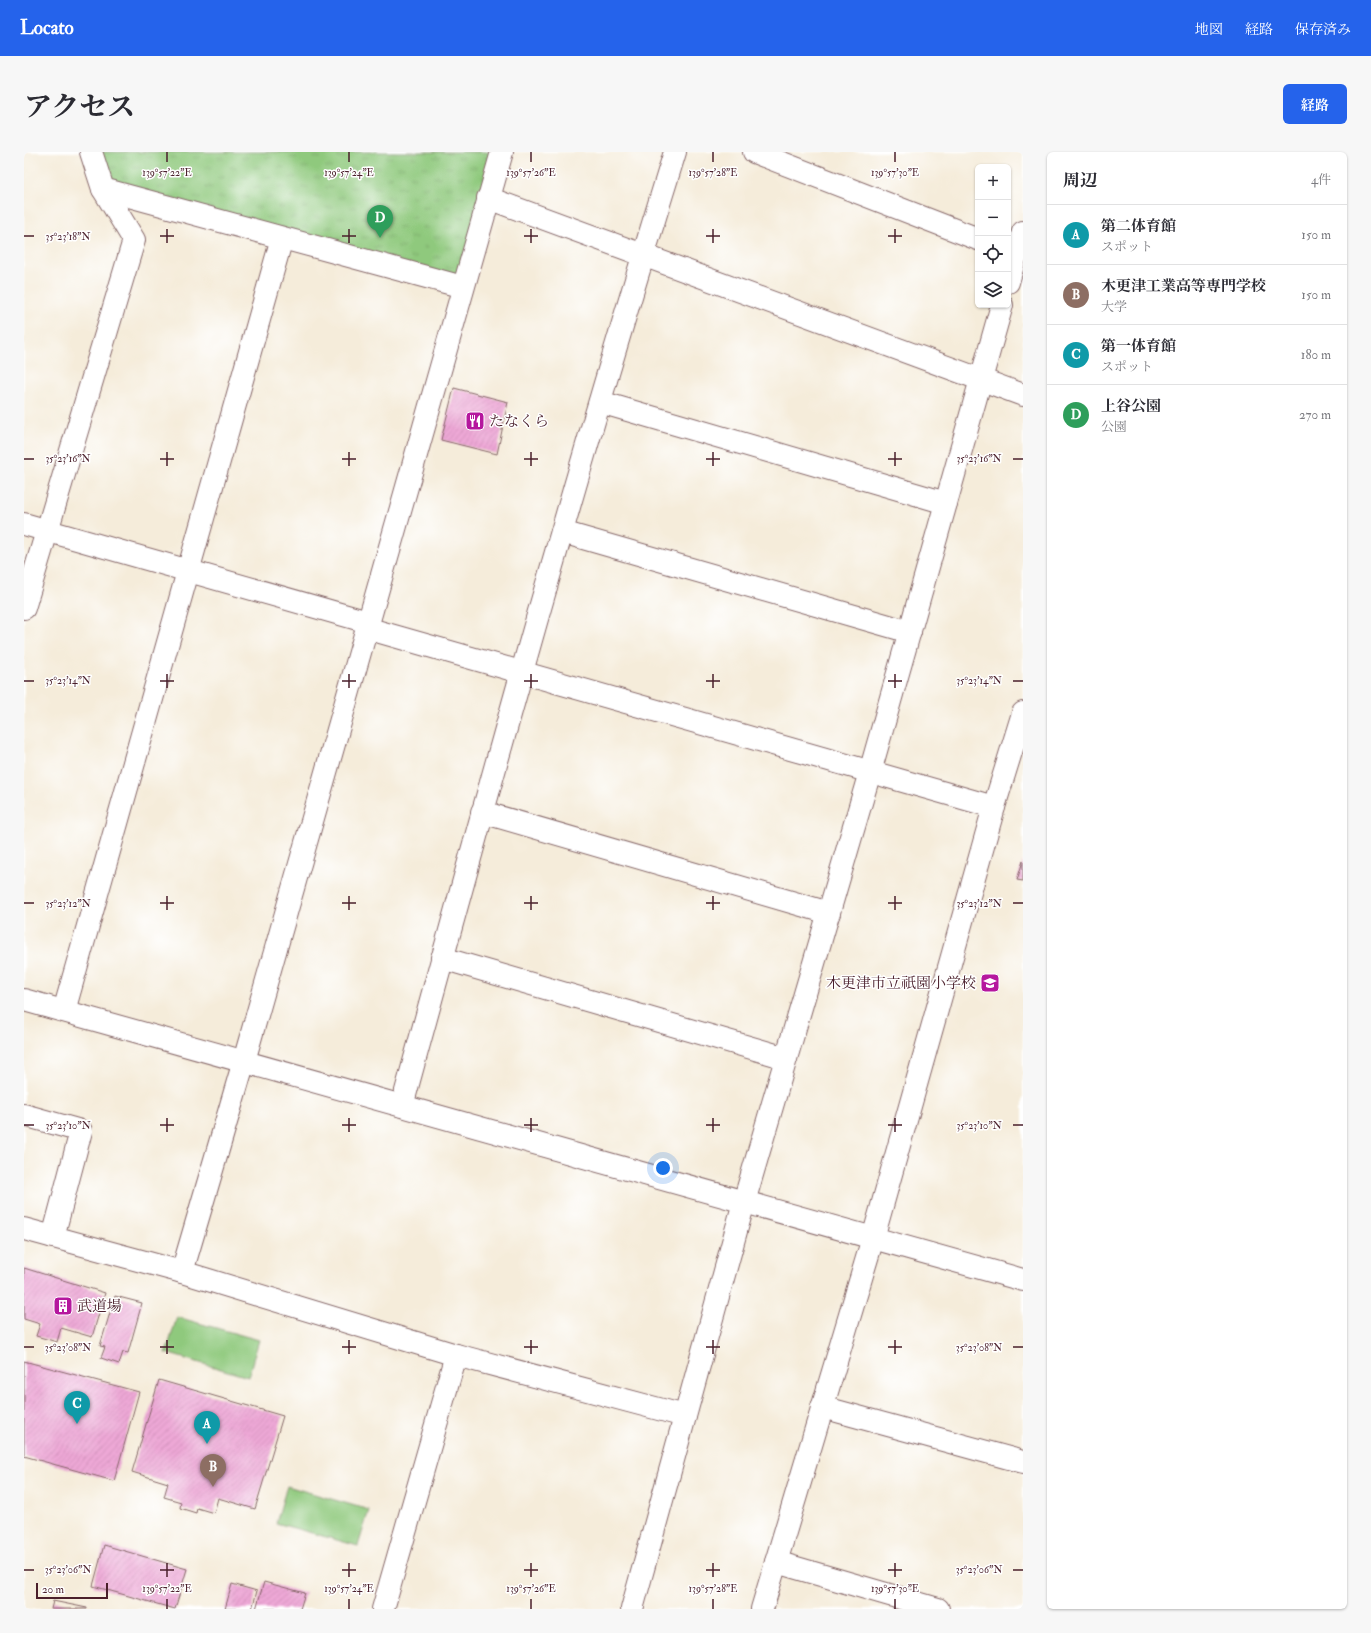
<!DOCTYPE html>
<html lang="ja">
<meta charset="utf-8">
<style>
:root{--surface:#fff;--page:#f7f7f7;--text:#2b2b33;--muted:#7c7c81;--line:#e1e1e2;--accent:#2563eb}
body{margin:0;font-family:"IM FELL Double Pica","Noto Serif JP",serif;background:var(--page);color:var(--text)}
.controls{position:absolute;right:12px;top:12px;display:grid;overflow:hidden;border-radius:6px;box-shadow:0 1px 3px #0004}
.controls button{width:36px;height:36px;display:grid;place-items:center;padding:0;border:0;border-bottom:1px solid var(--line);background:var(--surface);color:var(--text);font:20px sans-serif}
.scale{position:absolute;left:12px;bottom:10px;width:72px;box-sizing:border-box;padding-left:4px;border:2px solid #4a1f2b;border-top:0;font-size:11px;line-height:14px;white-space:nowrap;color:#4a1f2b;-webkit-text-stroke:3px #fff;paint-order:stroke}
.you{position:absolute;left:639px;top:1016px;width:14px;height:14px;margin:-10px;border:3px solid #fff;border-radius:50%;background:#1a73e8;box-shadow:0 0 0 6px #1a73e833}
.badge{display:grid;place-items:center;width:26px;height:26px;border-radius:50%;background:var(--accent);color:#fff;font-size:13px;font-weight:700}
.pin{position:absolute;translate:-50% -33px;filter:drop-shadow(0 1px 2px #0008)}
.pin::after{content:'';position:absolute;top:21px;width:14px;height:12px;background:inherit;clip-path:polygon(0 0,100% 0,50% 100%)}
.list{margin:0;padding:0;list-style:none}
h2{display:flex;justify-content:space-between;align-items:center;height:52px;margin:0;padding:0 16px;font-size:17px}
h2 small{font-size:13px;font-weight:400;color:var(--muted)}
.list li{display:grid;grid-template-columns:26px 1fr auto;gap:12px;align-items:center;box-sizing:border-box;height:60px;padding:0 16px;border-top:1px solid var(--line)}
.list b{display:block;font-size:15px;white-space:nowrap}
.list p{margin:0;font-size:13px;white-space:nowrap;color:var(--muted)}
.list em{font-size:13px;font-style:normal;color:var(--muted)}
.icon{flex:none;width:22px;height:22px;fill:none;stroke:currentColor;stroke-width:2;stroke-linecap:round;stroke-linejoin:round}
.map{position:relative;flex:none;width:999px;height:1457px;overflow:hidden;border-radius:6px}
header{display:flex;align-items:center;gap:24px;box-sizing:border-box;height:56px;padding:0 20px;background:var(--accent);color:#fff}
header strong{font-size:19px}
nav{display:flex;gap:22px;margin-inline-start:auto;font-size:14px}
.intro{display:flex;align-items:center;justify-content:space-between;box-sizing:border-box;height:96px;padding:0 24px}
h1{margin:0;font-size:28px}
.button{padding:10px 18px;border-radius:6px;background:var(--accent);color:#fff;font-size:14px;font-weight:700}
main{display:flex;gap:24px;padding:0 24px}
aside{flex:1;background:var(--surface);border-radius:6px;box-shadow:0 1px 3px #0004}
.map>svg:first-child{display:block}
.park{fill:url(#park-tufts);stroke:#6c7454}
.pitch{fill:#8fc97d;stroke:#6c7454}
.building{fill:url(#building-hatch)}
.lines{fill:none;stroke-linecap:round;stroke-linejoin:round}
.minor-casing{stroke:#866768;stroke-width:24}
.minor{stroke:#fff;stroke-width:22}
.ticks{fill:none;stroke:#4a1f2b;stroke-width:1.5}
.labels{text-anchor:middle;stroke-width:3;stroke-linejoin:round;paint-order:stroke}
.poi-label{font-size:15px;fill:#4a1f2b;stroke:#fff;text-anchor:start}
.ticks-label{font-size:10px;text-anchor:middle;fill:#4a1f2b;stroke:#fff;stroke-width:3;stroke-linejoin:round;paint-order:stroke}
</style>
<header>
<strong>Locato</strong>
<nav><a>地図</a><a>経路</a><a>保存済み</a></nav>
</header>
<div class="intro"><h1>アクセス</h1><a class="button">経路</a></div>
<main>
<div class="map">
<svg width="999" height="1457" viewBox="0 0 999 1457">
<defs>
<pattern id="park-tufts" width="24" height="20" patternUnits="userSpaceOnUse"><rect width="24" height="20" fill="#8fc97d"/><path d="M3 7l-1-3M5 7V3M7 7l1-3M15 17l-1-3M17 17v-4M19 17l1-3" fill="none" stroke="#7dac6c"/></pattern>
<pattern id="building-hatch" width="6" height="6" patternUnits="userSpaceOnUse"><rect width="6" height="6" fill="#eda7d6"/><path d="M-1 1l2-2M0 6l6-6M5 7l2-2" fill="none" stroke="#cd8fb8"/></pattern>
</defs>
<rect width="100%" height="100%" fill="#fff"/>
<filter id="ink" filterUnits="userSpaceOnUse"><feTurbulence type="fractalNoise" baseFrequency=".025" numOctaves="2"/><feDisplacementMap in="SourceGraphic" scale="8" xChannelSelector="R" yChannelSelector="G"/><feConvolveMatrix kernelMatrix="1 2 1 2 8 2 1 2 1" color-interpolation-filters="sRGB"/></filter>
<filter id="wash" filterUnits="userSpaceOnUse"><feTurbulence type="fractalNoise" baseFrequency=".012" numOctaves="4" result="noise"/><feDisplacementMap in="SourceGraphic" scale="16" xChannelSelector="R" yChannelSelector="G"/><feGaussianBlur stdDeviation="0.9" result="paint"/><feColorMatrix in="noise" values="0 0 0 0 0 0 0 0 0 0 0 0 0 0 0 0 0 1.4 0 .05"/><feComposite in="paint" operator="in"/></filter>
<g filter="url(#wash)">
<rect width="100%" height="100%" fill="#f5ecda"/>
<!-- park -->
<path class="park" d="M67 0H478L439 135 79 37Z"/>
<!-- pitch -->
<g class="pitch">
<path d="M153 1165 235 1188 224 1225 142 1201Z"/>
<path d="M263 1334 345 1358 334 1394 252 1371Z"/>
</g>
<g id="blocks">
<!-- building -->
<g class="building">
<path d="M430 236 484 250 473 302 417 288Z"/>
<path d="M999 709V729L993 728Z"/>
<path d="M0 1116 81 1141 68 1185 37 1176 33 1190 12 1184 16 1172 0 1167Z"/>
<path d="M91 1144 118 1151 104 1201 99 1200 95 1212 77 1206 81 1195 76 1194Z"/>
<path d="M0 1209 115 1240 90 1329 0 1304Z"/>
<path d="M135 1228 259 1264 231 1357 194 1346 190 1361 173 1356 172 1361 156 1356 157 1350 140 1345 144 1331 108 1320Z"/>
<path d="M80 1393 163 1417 151 1457 69 1434Z"/>
<path d="M240 1430 281 1441 276 1457H232Z"/>
<path d="M208 1432 233 1439 228 1457H201Z"/>
<path d="M29 1449 63 1456V1457H27Z"/>
</g>
</g>
</g>
<g filter="url(#ink)">
<use href="#blocks" fill-opacity="0" stroke="#866768" stroke-width="1"/>
<g class="lines">
<!-- minor casing -->
<g class="minor-casing">
<g id="minor">
<path d="M730 0 954 87"/>
<path d="M79 37 439 135"/>
<path d="M464 46 999 243"/>
<path d="M984 130 999 80"/>
<path d="M576 250 922 351"/>
<path d="M0 372 344 470"/>
<path d="M538 380 886 480"/>
<path d="M0 456 110 88 79 37 67 0"/>
<path d="M342 476 970 655"/>
<path d="M458 660 805 761"/>
<path d="M418 806 762 906"/>
<path d="M0 848 999 1128"/>
<path d="M40 859 258 86"/>
<path d="M378 954C465 635 553 316 651 0"/>
<path d="M0 963 57 979 29 1085"/>
<path d="M0 1077 158 1120 432 1203 661 1264"/>
<path d="M158 1120 220 909 478 0"/>
<path d="M798 1255 999 1310"/>
<path d="M752 1410 914 1457"/>
<path d="M359 1457 432 1203"/>
<path d="M608 1457 720 1050 846 620 978 153"/>
<path d="M738 1457 849 1086 970 655 999 561"/>
</g>
</g>
<!-- minor -->
<use href="#minor" class="minor"/>
</g>
</g>
<!-- ticks -->
<path class="ticks" d="M143 0V10M325 0V10M507 0V10M689 0V10M871 0V10M143 77V91M325 77V91M507 77V91M689 77V91M871 77V91M0 84H10M136 84H150M318 84H332M500 84H514M682 84H696M864 84H878M143 300V314M325 300V314M507 300V314M689 300V314M871 300V314M0 307H10M136 307H150M318 307H332M500 307H514M682 307H696M864 307H878M989 307H999M143 522V536M325 522V536M507 522V536M689 522V536M871 522V536M0 529H10M136 529H150M318 529H332M500 529H514M682 529H696M864 529H878M989 529H999M143 744V758M325 744V758M507 744V758M689 744V758M871 744V758M0 751H10M136 751H150M318 751H332M500 751H514M682 751H696M864 751H878M989 751H999M143 966V980M325 966V980M507 966V980M689 966V980M871 966V980M0 973H10M136 973H150M318 973H332M500 973H514M682 973H696M864 973H878M989 973H999M143 1188V1202M325 1188V1202M507 1188V1202M689 1188V1202M871 1188V1202M0 1195H10M136 1195H150M318 1195H332M500 1195H514M682 1195H696M864 1195H878M989 1195H999M143 1411V1425M325 1411V1425M507 1411V1425M689 1411V1425M871 1411V1425M0 1418H10M136 1418H150M318 1418H332M500 1418H514M682 1418H696M864 1418H878M989 1418H999M143 1447V1457M325 1447V1457M507 1447V1457M689 1447V1457M871 1447V1457"/>
<!-- icons -->
<defs>
<g id="restaurant-square" transform="scale(1)"><rect x="-9" y="-9" width="18" height="18" rx="4" fill="#b5179e" stroke="#fff"/><path d="M-5-6h1v4h1v-4h1v4h1v-4h1v5L-1.5 .5V6h-2V.5L-5-1ZM5-6V6H3V1.5H1.5Q1.5-4 5-6Z" fill="#fff"/></g>
<g id="school-square" transform="scale(1)"><rect x="-9" y="-9" width="18" height="18" rx="4" fill="#b5179e" stroke="#fff"/><path d="M0-5L7-2L0 1L-7-2ZM-4 1L0 2.5L4 1V4Q0 6-4 4Z" fill="#fff"/></g>
<g id="building-square" transform="scale(1)"><rect x="-9" y="-9" width="18" height="18" rx="4" fill="#b5179e" stroke="#fff"/><path d="M-4-6H4V6H1V3H-1V6H-4ZM-2.5-4.3h1.7v1.8h-1.7ZM.8-4.3h1.7v1.8H.8ZM-2.5-1h1.7V.8h-1.7ZM.8-1h1.7V.8H.8Z" fill="#fff"/></g>
</defs>
<g fill-rule="evenodd">
<use href="#restaurant-square" x="451" y="269"/>
<use href="#school-square" x="966" y="831"/>
<use href="#building-square" x="39" y="1154"/>
</g>
<g class="labels">
<!-- poi labels -->
<g class="poi-label">
<text x="465" y="274">たなくら</text>
<text x="952" y="836" text-anchor="end">木更津市立祇園小学校</text>
<text x="53" y="1159">武道場</text>
</g>
</g>
<g class="ticks-label">
<text x="143" y="24">139°57'22"E</text>
<text x="325" y="24">139°57'24"E</text>
<text x="507" y="24">139°57'26"E</text>
<text x="689" y="24">139°57'28"E</text>
<text x="871" y="24">139°57'30"E</text>
<text x="44" y="88">35°23'18"N</text>
<text x="44" y="310">35°23'16"N</text>
<text x="955" y="310">35°23'16"N</text>
<text x="44" y="532">35°23'14"N</text>
<text x="955" y="532">35°23'14"N</text>
<text x="44" y="755">35°23'12"N</text>
<text x="955" y="755">35°23'12"N</text>
<text x="44" y="977">35°23'10"N</text>
<text x="955" y="977">35°23'10"N</text>
<text x="44" y="1199">35°23'08"N</text>
<text x="955" y="1199">35°23'08"N</text>
<text x="44" y="1421">35°23'06"N</text>
<text x="955" y="1421">35°23'06"N</text>
<text x="143" y="1440">139°57'22"E</text>
<text x="325" y="1440">139°57'24"E</text>
<text x="507" y="1440">139°57'26"E</text>
<text x="689" y="1440">139°57'28"E</text>
<text x="871" y="1440">139°57'30"E</text>
</g>
</svg>
<div class="controls">
<button>+</button>
<button>−</button>
<button><svg class="icon" aria-label="locate" viewBox="0 0 24 24"><circle cx="12" cy="12" r="6"/><path d="M12 2v4M12 18v4M2 12h4M18 12h4"/></svg></button>
<button><svg class="icon" aria-label="layers" viewBox="0 0 24 24"><path d="M12 4l9 5-9 5-9-5zM3 14l9 5 9-5"/></svg></button>
</div>
<div class="scale">20 m</div>
<div class="you"></div>
<div class="pin badge" style="left:183px;top:1292px;background:#0f9aa8">A</div>
<div class="pin badge" style="left:189px;top:1335px;background:#8d6e63">B</div>
<div class="pin badge" style="left:53px;top:1272px;background:#0f9aa8">C</div>
<div class="pin badge" style="left:356px;top:86px;background:#2e9e5b">D</div>
</div>
<aside>
<h2>周辺<small>4件</small></h2>
<ul class="list">
<li><span class="badge" style="background:#0f9aa8">A</span><div><b>第二体育館</b><p>スポット</p></div><em>150 m</em></li>
<li><span class="badge" style="background:#8d6e63">B</span><div><b>木更津工業高等専門学校</b><p>大学</p></div><em>150 m</em></li>
<li><span class="badge" style="background:#0f9aa8">C</span><div><b>第一体育館</b><p>スポット</p></div><em>180 m</em></li>
<li><span class="badge" style="background:#2e9e5b">D</span><div><b>上谷公園</b><p>公園</p></div><em>270 m</em></li>
</ul>
</aside>
</main>
